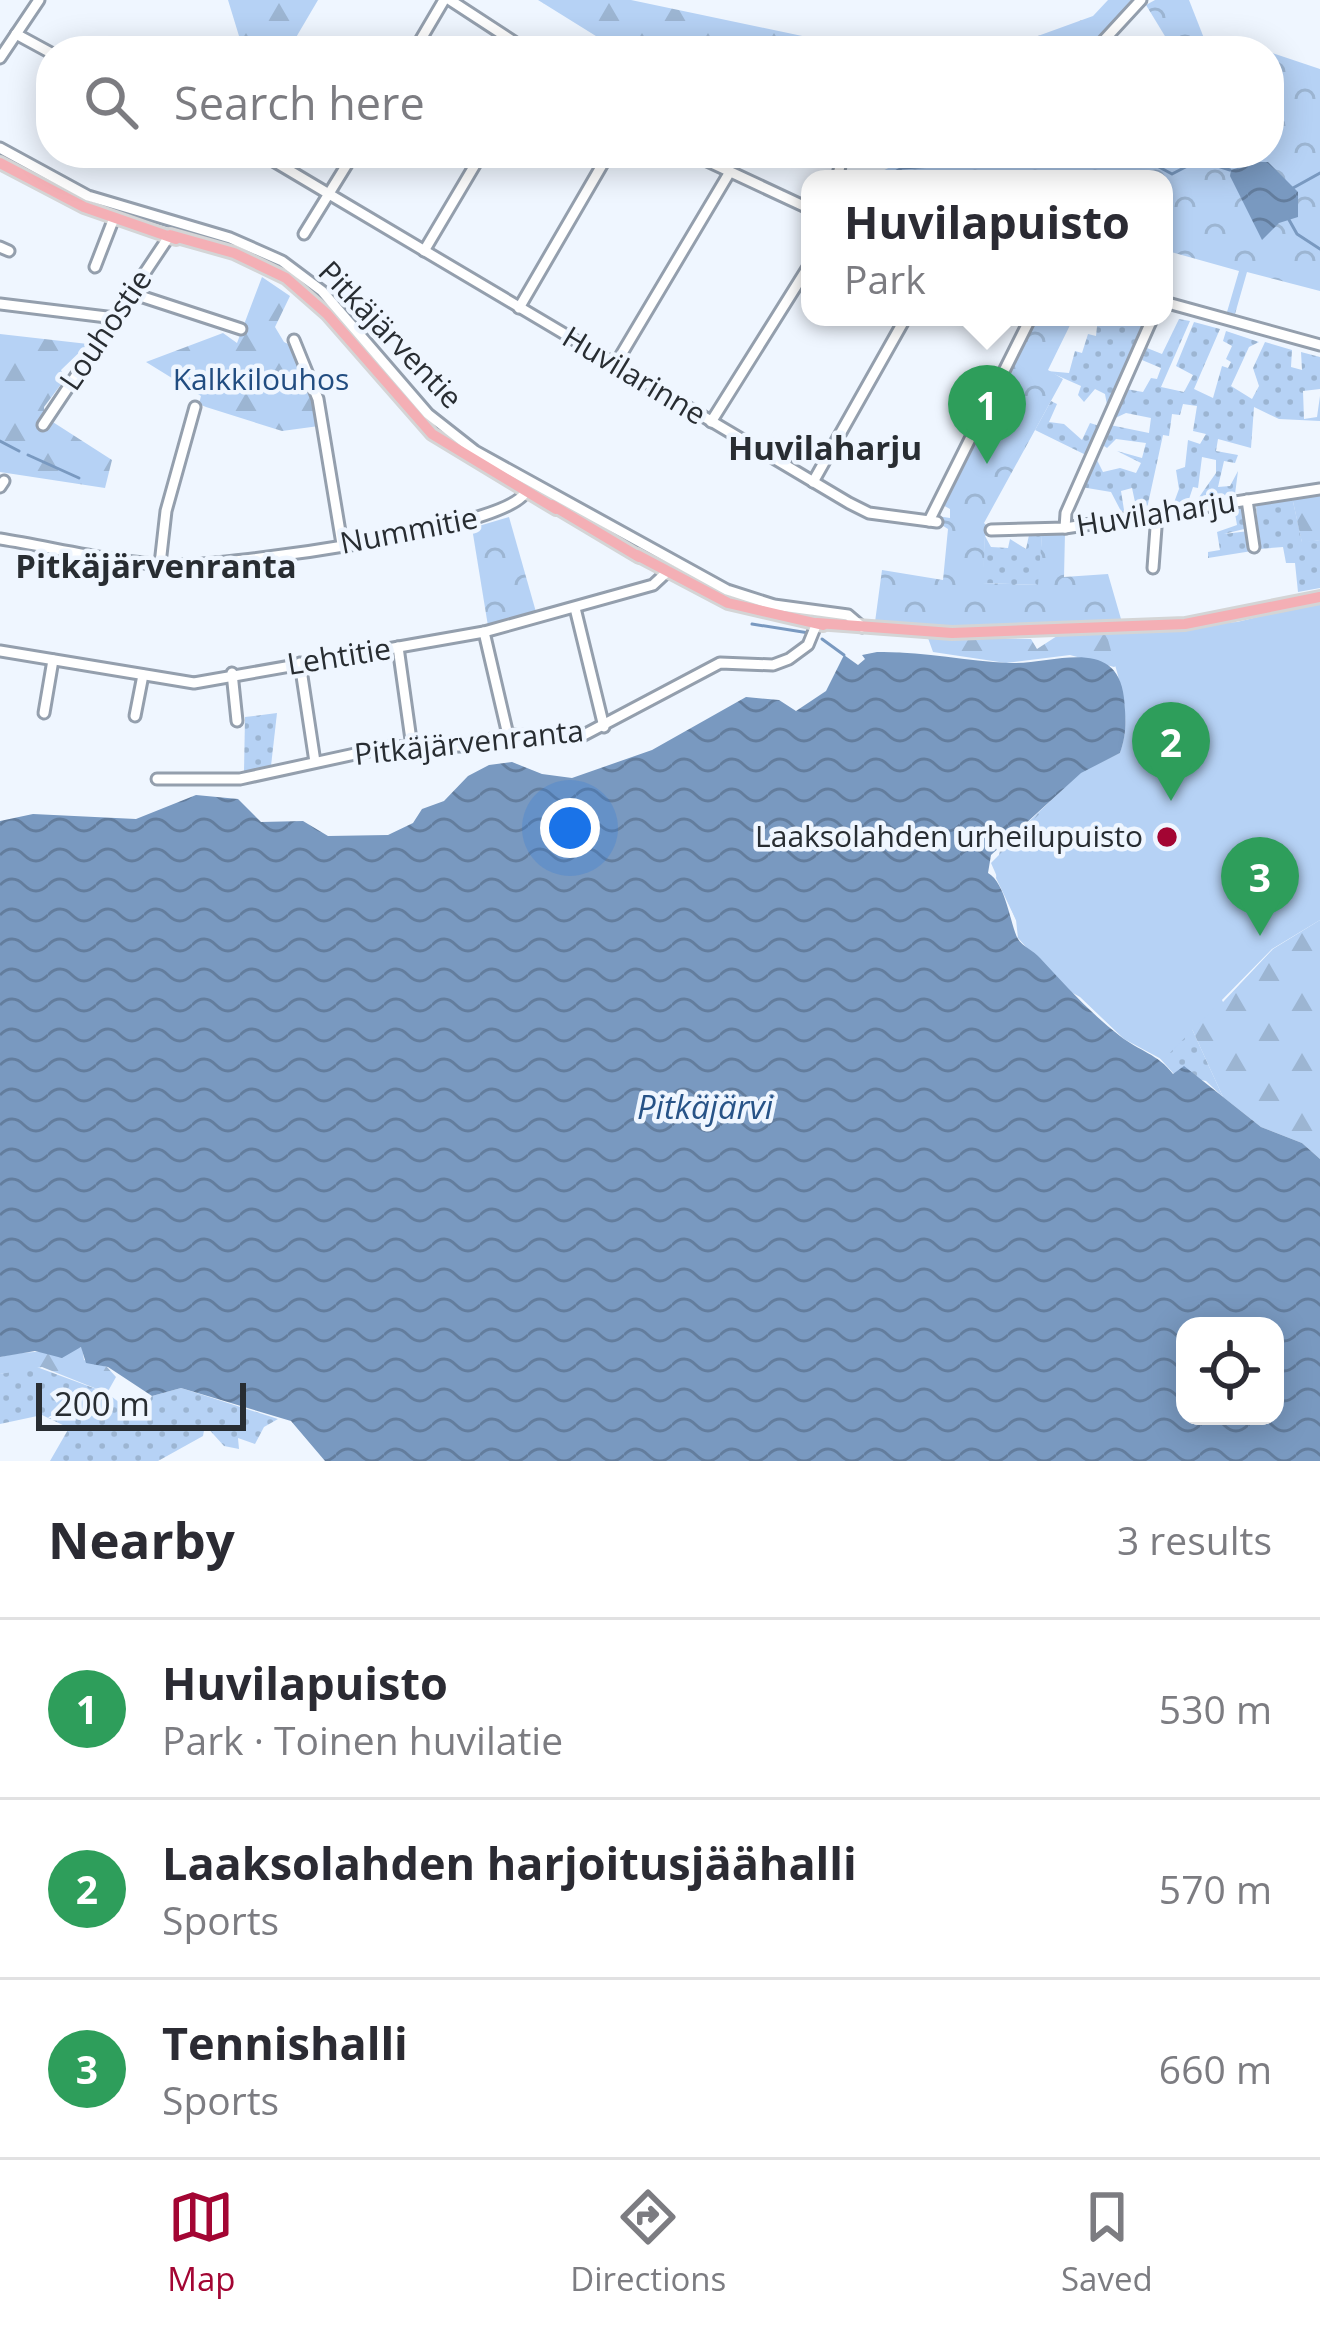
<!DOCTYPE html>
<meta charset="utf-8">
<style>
:root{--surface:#fff;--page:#f7f7f7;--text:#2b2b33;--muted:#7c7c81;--line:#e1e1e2;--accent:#a30533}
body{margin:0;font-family:"Open Sans",sans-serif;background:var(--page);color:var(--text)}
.controls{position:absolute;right:36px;bottom:36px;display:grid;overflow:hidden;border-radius:24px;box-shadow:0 6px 30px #0003}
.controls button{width:108px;height:108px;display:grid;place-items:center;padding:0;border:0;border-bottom:3px solid var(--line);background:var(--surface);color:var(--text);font:60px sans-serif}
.scale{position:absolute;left:36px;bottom:30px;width:210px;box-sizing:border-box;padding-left:12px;border:6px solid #282d32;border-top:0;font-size:33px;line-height:42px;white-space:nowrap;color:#282d32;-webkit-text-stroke:9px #eff6ff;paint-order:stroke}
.you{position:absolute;left:570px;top:828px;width:42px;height:42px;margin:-30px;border:9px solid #fff;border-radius:50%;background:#1a73e8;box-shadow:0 0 0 18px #1a73e833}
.badge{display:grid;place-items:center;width:78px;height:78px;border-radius:50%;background:var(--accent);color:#fff;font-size:39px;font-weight:700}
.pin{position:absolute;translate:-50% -99px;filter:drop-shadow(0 3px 6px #0008)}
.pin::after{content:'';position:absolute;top:63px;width:42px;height:36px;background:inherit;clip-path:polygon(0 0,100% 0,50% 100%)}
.popup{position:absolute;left:801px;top:170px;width:372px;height:156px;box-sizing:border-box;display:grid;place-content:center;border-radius:24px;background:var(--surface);filter:drop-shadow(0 3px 9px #0005);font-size:39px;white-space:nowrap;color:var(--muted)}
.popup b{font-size:45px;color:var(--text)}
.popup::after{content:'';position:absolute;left:50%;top:100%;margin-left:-24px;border:24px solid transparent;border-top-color:var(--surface)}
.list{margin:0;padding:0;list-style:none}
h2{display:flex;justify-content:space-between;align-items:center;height:156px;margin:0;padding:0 48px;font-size:51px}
h2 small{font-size:39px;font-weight:400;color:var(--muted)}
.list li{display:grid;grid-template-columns:78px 1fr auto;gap:36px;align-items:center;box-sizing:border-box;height:180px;padding:0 48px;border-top:3px solid var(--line)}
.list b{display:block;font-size:45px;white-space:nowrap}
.list p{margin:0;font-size:39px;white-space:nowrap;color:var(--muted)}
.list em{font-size:39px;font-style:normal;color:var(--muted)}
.icon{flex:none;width:66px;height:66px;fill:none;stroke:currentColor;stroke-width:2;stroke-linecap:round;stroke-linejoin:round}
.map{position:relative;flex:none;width:1320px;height:1461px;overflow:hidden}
.search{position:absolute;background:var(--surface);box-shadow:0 6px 30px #0003;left:36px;right:36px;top:36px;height:132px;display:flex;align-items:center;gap:30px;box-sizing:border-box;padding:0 42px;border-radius:48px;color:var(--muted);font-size:45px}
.sheet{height:696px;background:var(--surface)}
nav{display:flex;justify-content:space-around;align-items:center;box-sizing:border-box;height:168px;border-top:3px solid var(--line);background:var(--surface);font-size:33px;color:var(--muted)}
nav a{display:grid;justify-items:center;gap:6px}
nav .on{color:var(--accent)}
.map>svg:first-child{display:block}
.grass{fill:url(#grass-dots)}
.forest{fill:url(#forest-firs)}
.park{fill:url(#park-crowns)}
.pitch{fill:#b6d2f5}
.water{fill:url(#water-waves);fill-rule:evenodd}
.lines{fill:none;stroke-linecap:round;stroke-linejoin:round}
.stream{stroke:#7999c0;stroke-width:3}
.minor-casing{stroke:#949fad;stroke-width:15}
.major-casing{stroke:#d4d5d6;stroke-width:16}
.minor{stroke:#fff;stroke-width:9}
.major{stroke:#f4afb5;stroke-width:10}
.poi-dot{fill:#a30533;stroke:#eff6ff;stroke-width:4.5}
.labels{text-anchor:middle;stroke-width:9;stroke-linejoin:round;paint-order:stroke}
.street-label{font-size:30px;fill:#282d32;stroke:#eff6ff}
.park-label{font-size:30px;fill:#224d81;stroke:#eff6ff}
.poi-label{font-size:30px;fill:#282d32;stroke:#eff6ff;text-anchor:end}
.neighbourhood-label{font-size:33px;font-weight:bold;fill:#282d32;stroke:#eff6ff}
.water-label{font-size:33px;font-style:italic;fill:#275387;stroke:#eff6ff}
</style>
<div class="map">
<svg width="1320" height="1461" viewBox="0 0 1320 1461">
<defs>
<pattern id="grass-dots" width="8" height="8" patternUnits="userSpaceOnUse" patternTransform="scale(3)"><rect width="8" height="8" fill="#b6d2f5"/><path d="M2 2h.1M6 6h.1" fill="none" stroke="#9cb5d2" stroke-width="1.8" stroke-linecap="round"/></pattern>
<pattern id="forest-firs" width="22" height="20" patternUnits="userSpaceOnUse" patternTransform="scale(3)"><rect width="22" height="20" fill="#b6d2f5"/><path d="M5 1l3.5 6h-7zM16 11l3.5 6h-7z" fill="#9cb5d2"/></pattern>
<pattern id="park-crowns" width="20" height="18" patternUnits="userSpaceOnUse" patternTransform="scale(3)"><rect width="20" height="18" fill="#b6d2f5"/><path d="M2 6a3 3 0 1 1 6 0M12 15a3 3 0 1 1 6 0" fill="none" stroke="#9cb5d2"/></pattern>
<pattern id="water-waves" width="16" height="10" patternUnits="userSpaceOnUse" patternTransform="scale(3)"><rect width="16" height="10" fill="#7999c0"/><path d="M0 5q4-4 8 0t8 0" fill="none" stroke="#637d9d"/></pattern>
</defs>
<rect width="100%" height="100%" fill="#eff6ff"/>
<!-- grass -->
<g class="grass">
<path d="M1098 317H1149L1108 410 1105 394 1095 389 1084 402 1078 395 1081 386 1047 371 1069 373 1075 351 1082 353 1088 334 1096 336Z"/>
<path d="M1179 319 1190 321 1161 387 1184 392 1193 375 1176 366 1194 322 1220 329 1194 389 1213 398 1222 366 1228 368 1231 362 1226 359 1232 346 1223 341 1226 331 1259 342 1249 347 1231 386 1252 399 1259 386 1253 368 1265 342 1292 350 1291 367 1302 370 1301 352 1320 357V389L1303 391 1304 419 1317 417 1320 396V421L1279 419 1254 407 1251 448 1218 439 1216 451 1238 455 1235 463 1224 461 1218 487 1230 486 1238 471 1235 494 1195 503 1216 473V460L1202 457 1198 488 1193 487 1187 505 1172 508 1179 489 1176 470 1185 467 1188 440 1200 444 1206 434 1193 431 1197 406 1183 404 1180 415 1172 414 1169 436 1163 435 1146 513 1142 501 1135 502 1132 488 1121 491 1124 510 1135 514 1123 515 1111 492 1081 487 1095 456 1103 472 1120 468 1136 473 1141 463 1117 451 1142 458 1146 443 1116 439 1107 448 1101 444 1110 425 1149 433 1151 418 1126 413 1113 419 1126 389 1143 392 1151 378 1157 379 1161 368 1142 360 1147 348 1162 354Z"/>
<path d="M1051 401 1057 404 1049 422 1064 424 1082 440 1090 423 1103 427 1090 457 1035 430Z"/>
<path d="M1292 497 1302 542 1320 540V588L1298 592 1295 563H1286L1283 547 1259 549 1256 503Z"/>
<path d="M1245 505 1248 528 1224 534 1249 531 1252 551 1208 558V552L1220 550 1217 532 1237 525 1234 508 1221 516 1220 510 1207 509Z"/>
<path d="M1029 535H1042L1039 585 982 583 985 536 991 547 1008 548 1010 539 1026 549Z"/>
<path d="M277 713 271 766 244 772 245 717Z"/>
<path d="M1095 986 1192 1029 1223 1097 1206 1081 1174 1074Z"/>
<path d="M34 1366 107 1393 138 1417 152 1396 181 1388 278 1419 264 1427 255 1444 238 1438 239 1449 224 1446 205 1425 203 1436 158 1461H50L69 1428 42 1415 0 1424V1374Z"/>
</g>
<!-- forest -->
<g class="forest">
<path d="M228 0H318L288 51H218L217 44 239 36Z"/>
<path d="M538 0H631L826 41H977L1035 37 1093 16 1108 0H1131L1088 51H620Z"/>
<path d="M262 277 290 296 275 327 284 342 294 347 308 380 301 389 314 395 319 426 282 431 206 407 199 404 201 396 146 362 223 333 237 343Z"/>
<path d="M0 334 88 344 61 370 65 379 44 407 45 417 112 460 105 488 0 472Z"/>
<path d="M1320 493V540L1302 543 1292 497Z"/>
<path d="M1106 631 1120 664 1114 667 1070 655 1006 663 933 652 928 638 1031 639 1037 649 1057 636Z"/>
<path d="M1100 768 1223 1002 1273 949 1320 920V1159L1302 1143 1261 1127 1223 1097 1192 1029 1016 920 996 878 1000 849 1081 772Z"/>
<path d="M82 1347 84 1360 107 1367 116 1377 107 1393 42 1367 0 1374V1357C30 1349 54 1354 82 1347Z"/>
</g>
<!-- park -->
<g class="park">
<path d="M1155 0H1189L1209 51H1174L1146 5Z"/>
<path d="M1269 52 1320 69V291L1247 272 1235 314 1227 312 1239 271 1164 250V179H1106L1108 174 1065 170 1059 179H867L900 162 1044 153H1269Z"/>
<path d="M1034 317H1074L1048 370 1063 379 984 523 991 530 985 536 983 583 1038 585 1042 535 1065 533 1064 577 1108 574 1121 619 965 628 875 622 882 570 943 580 948 529 937 522V516L950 518V509L937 502Z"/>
<path d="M509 517 536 612 488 626 472 528Z"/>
</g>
<!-- pitch -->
<path class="pitch" d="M1320 602V920L1272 949 1163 1060 1124 1039 1080 997 1062 987 1018 938 1016 920 991 863 1081 772 1120 753C1135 710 1115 673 1106 631L1237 622Z"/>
<!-- water -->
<g class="water">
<path d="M1256 162H1268L1298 192V217L1279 223 1262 240 1230 176 1231 170Z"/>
<path d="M877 652C922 651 965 661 1009 663 1051 665 1117 634 1124 698 1126 719 1127 733 1120 753L1081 773 991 855 988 873C1006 883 1010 924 1018 939 1022 946 1034 951 1040 958 1065 985 1090 1013 1120 1036 1139 1051 1158 1054 1173 1074L1184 1066 1261 1127 1302 1143 1320 1159V1461H325L291 1421 181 1388 152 1396 108 1367 86 1363 81 1347 62 1358 35 1351 0 1357V821L33 814 136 819 196 795 238 799 261 822 303 821 328 836 388 835 413 823 422 809 444 801 468 776 489 765 512 762 542 774 572 778 652 750 746 697 779 700 796 711 826 691 844 655 858 665 865 659 862 655ZM1275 1326V1416H1185V1326Z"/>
</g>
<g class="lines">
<!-- stream -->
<g class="stream">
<path d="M1135 154 1172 174 1199 160 1230 170"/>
<path d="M882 179 902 168 1126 154"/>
<path d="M1293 188 1320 173"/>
<path d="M1288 218 1297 234 1320 249"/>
<path d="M0 441 19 451"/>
<path d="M28 455 79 478"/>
<path d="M752 624 809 633"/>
<path d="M822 639 844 655"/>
</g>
<!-- minor casing -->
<g class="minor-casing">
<g id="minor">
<path d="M450 0 528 51"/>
<path d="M16 34 51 53"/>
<path d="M414 51 444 0"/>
<path d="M1094 51 1141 0"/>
<path d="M0 58 39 0"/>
<path d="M0 148 88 196 230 238 282 261 322 291 428 414 475 451 727 590 774 605 848 615 862 627"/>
<path d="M260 153 849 503 869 513 937 522"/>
<path d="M690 153 810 209"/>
<path d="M837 179 843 153"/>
<path d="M304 234 354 153"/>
<path d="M0 247 9 251"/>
<path d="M424 251 482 153"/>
<path d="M95 267 114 218"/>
<path d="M131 293 241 329"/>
<path d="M1164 302 1320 345"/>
<path d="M0 304 115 318"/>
<path d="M519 308 609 153"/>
<path d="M294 340 318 399 342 544"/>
<path d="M615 365 728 175"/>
<path d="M711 422 810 264"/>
<path d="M43 425 170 235"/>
<path d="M813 482 906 317"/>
<path d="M0 487 4 481"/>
<path d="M1247 500 1254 547"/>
<path d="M929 521 1031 317"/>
<path d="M1065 528 1066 513 1153 317"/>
<path d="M991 530 1065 528 1320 489"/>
<path d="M0 539C57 548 117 564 175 565 228 566 501 530 525 493"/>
<path d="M160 564 166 511 195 407"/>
<path d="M1153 568 1157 514"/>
<path d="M575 608 604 727"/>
<path d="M484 632 508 735"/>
<path d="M398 647 412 747"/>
<path d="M0 651 194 683 484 632 653 585 668 571"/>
<path d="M300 663 315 762"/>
<path d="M232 673 237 721"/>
<path d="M44 713 53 660"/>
<path d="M135 716 143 675"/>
<path d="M157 779H240L387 747 463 746 508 735 580 737 720 663 773 665 789 659 808 645 817 623"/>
</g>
</g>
<!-- major casing -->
<g class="major-casing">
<g id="major">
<path d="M0 163 84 207 176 239"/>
<path d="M170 235 234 253 286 278 327 314 432 434 556 509"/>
<path d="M552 505 639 557"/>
<path d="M637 555 728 603 823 625"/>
<path d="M817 623 952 633 1185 624 1320 597"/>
</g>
</g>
<!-- minor -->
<use href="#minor" class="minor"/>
<!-- major -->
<use href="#major" class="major"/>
</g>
<!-- markers -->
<circle class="poi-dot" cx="1167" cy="837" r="12"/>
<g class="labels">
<!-- street labels -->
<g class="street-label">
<text transform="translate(106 330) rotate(-56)" y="10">Louhostie</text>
<text transform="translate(390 335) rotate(46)" y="10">Pitkäjärventie</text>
<text transform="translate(634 376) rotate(31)" y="10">Huvilarinne</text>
<text transform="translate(1156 514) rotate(-9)" y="10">Huvilaharju</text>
<text transform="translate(409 531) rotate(-11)" y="10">Nummitie</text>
<text transform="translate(339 657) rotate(-9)" y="10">Lehtitie</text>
<text transform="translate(469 743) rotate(-6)" y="10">Pitkäjärvenranta</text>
</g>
<!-- park labels -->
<g class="park-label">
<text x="261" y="390">Kalkkilouhos</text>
</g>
<!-- poi labels -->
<g class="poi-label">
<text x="1143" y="847">Laaksolahden urheilupuisto</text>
</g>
<!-- neighbourhood labels -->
<g class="neighbourhood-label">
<text x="825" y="460">Huvilaharju</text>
<text x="156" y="578">Pitkäjärvenranta</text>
</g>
<!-- water labels -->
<g class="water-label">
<text x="705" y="1119">Pitkäjärvi</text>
</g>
</g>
</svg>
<div class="controls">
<button><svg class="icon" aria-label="locate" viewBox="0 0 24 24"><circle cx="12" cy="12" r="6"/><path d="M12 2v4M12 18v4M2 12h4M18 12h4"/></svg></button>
</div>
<div class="scale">200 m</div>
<div class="you"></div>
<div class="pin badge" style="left:987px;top:464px;background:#2e9e5b">1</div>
<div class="popup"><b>Huvilapuisto</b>Park</div>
<div class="pin badge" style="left:1171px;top:801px;background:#2e9e5b">2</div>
<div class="pin badge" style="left:1260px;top:936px;background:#2e9e5b">3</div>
<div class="search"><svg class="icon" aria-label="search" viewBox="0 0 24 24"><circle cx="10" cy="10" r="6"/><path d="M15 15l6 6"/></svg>Search here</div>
</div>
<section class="sheet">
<h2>Nearby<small>3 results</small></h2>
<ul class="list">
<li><span class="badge" style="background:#2e9e5b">1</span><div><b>Huvilapuisto</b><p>Park · Toinen huvilatie</p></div><em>530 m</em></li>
<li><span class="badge" style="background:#2e9e5b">2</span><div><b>Laaksolahden harjoitusjäähalli</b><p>Sports</p></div><em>570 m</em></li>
<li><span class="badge" style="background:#2e9e5b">3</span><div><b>Tennishalli</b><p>Sports</p></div><em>660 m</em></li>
</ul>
</section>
<nav>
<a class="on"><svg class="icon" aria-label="map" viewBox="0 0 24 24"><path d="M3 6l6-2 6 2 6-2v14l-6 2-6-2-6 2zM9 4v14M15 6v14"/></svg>Map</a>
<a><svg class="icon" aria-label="directions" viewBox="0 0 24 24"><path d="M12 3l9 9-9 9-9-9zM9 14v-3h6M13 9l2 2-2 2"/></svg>Directions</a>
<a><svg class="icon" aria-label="saved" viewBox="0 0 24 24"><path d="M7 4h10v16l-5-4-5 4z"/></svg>Saved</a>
</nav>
